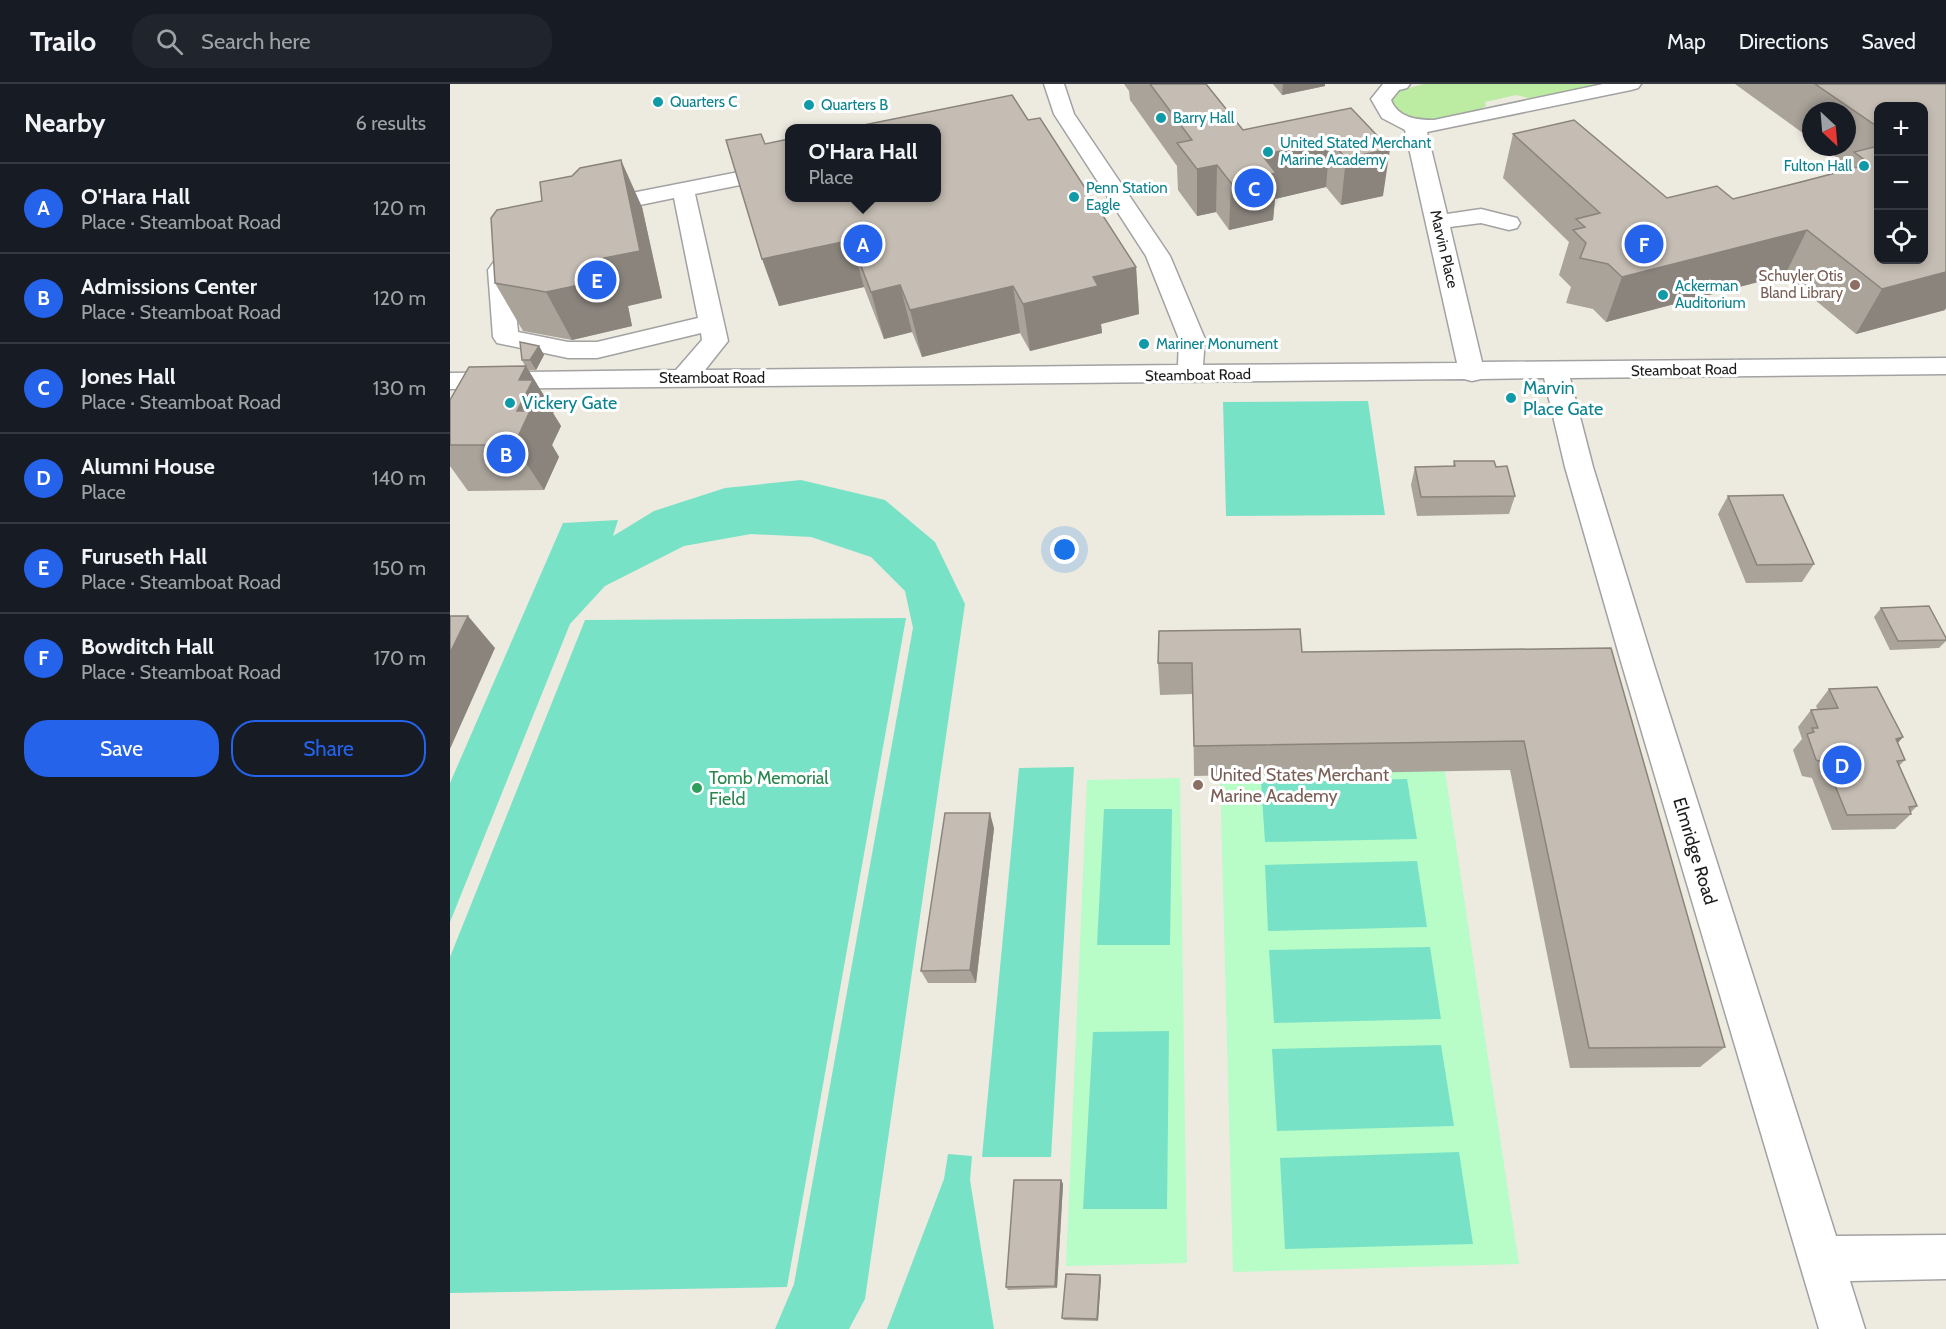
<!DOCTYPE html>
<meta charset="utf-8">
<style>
:root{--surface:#171b24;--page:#20242c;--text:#f1f3f6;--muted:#9ea1a6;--line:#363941;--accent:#2563eb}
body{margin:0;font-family:Cabin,sans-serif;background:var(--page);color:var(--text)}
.controls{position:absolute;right:18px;top:18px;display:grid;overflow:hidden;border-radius:12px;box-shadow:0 3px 9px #0003}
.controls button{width:54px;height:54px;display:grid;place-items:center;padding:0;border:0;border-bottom:2px solid var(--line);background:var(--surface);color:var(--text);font:30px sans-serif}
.compass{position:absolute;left:1352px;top:18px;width:54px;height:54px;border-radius:50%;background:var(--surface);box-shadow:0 3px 9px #0003;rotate:154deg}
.you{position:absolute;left:615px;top:466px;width:21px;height:21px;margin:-15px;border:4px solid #fff;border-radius:50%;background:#1a73e8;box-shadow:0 0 0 9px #1a73e833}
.badge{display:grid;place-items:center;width:39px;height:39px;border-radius:50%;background:var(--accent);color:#fff;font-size:20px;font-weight:700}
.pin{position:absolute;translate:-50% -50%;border:3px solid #fff;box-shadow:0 2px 6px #0006}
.popup{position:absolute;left:335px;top:40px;width:156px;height:78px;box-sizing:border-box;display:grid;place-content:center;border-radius:12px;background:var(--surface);filter:drop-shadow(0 2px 4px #0005);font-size:20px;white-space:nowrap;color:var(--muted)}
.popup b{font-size:22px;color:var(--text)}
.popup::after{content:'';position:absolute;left:50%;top:100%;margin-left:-12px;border:12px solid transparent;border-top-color:var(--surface)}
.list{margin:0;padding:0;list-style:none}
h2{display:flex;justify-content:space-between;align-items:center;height:78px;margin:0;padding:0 24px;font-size:26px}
h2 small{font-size:20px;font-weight:400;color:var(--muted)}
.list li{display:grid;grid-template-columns:39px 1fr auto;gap:18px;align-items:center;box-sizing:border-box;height:90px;padding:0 24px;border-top:2px solid var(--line)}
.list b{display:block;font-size:22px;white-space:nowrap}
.list p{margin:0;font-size:20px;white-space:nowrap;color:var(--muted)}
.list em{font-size:20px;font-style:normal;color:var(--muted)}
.actions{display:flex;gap:12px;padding:18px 24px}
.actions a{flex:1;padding:14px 0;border:2px solid var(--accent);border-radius:24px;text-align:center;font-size:21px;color:var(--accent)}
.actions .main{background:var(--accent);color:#fff}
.icon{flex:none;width:33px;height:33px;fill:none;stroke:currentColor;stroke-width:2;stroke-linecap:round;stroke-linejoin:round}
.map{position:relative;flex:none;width:1496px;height:1245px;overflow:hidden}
header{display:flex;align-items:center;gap:36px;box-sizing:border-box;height:84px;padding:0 30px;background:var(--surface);border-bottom:2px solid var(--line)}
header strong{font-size:28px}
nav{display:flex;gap:33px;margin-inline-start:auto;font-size:21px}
.search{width:420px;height:54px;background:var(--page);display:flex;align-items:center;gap:15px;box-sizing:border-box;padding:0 21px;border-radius:24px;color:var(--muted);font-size:22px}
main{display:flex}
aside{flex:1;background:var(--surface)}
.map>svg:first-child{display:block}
.grass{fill:#bceba2}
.park{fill:#b8fcc7}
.pitch{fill:#78e2c7}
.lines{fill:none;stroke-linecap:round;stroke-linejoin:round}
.minor-casing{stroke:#a2a2a2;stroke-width:3}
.minor{fill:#fff;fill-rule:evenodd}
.wall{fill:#a9a39a;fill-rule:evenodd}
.shaded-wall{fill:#8a847d}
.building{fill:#c5bdb3;stroke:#8a847d;stroke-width:1.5}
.culture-dot{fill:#0f9aa8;stroke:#fff;stroke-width:2}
.education-dot{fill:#8d6e63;stroke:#fff;stroke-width:2}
.leisure-dot{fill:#2e9e5b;stroke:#fff;stroke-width:2}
.labels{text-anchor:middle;stroke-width:6;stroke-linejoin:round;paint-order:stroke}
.far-culture-label{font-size:15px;fill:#0d838f;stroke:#fff;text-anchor:start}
.far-street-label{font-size:15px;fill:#1b1b1b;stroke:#fff}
.far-education-label{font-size:15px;fill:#785e54;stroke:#fff;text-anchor:end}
.culture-label{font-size:18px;fill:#0d838f;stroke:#fff;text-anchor:start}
.education-label{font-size:18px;fill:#785e54;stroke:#fff;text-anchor:start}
.leisure-label{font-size:18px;fill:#27864d;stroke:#fff;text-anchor:start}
.street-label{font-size:18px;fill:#1b1b1b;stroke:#fff}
</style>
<header>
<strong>Trailo</strong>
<div class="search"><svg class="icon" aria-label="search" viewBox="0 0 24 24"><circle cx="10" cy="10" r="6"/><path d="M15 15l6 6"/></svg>Search here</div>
<nav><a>Map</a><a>Directions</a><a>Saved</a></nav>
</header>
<main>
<aside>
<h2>Nearby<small>6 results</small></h2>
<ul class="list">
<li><span class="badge">A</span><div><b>O'Hara Hall</b><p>Place · Steamboat Road</p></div><em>120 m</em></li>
<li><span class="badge">B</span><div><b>Admissions Center</b><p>Place · Steamboat Road</p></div><em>120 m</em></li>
<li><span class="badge">C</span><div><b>Jones Hall</b><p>Place · Steamboat Road</p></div><em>130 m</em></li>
<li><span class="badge">D</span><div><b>Alumni House</b><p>Place</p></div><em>140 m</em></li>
<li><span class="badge">E</span><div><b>Furuseth Hall</b><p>Place · Steamboat Road</p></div><em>150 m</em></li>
<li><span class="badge">F</span><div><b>Bowditch Hall</b><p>Place · Steamboat Road</p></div><em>170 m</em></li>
</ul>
<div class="actions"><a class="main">Save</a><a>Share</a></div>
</aside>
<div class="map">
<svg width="1496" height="1245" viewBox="0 0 1496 1245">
<rect width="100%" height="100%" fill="#edebe0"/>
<!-- grass -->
<path class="grass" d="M974 0H1159L1086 16 1066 11 1035 18 1036 22C1024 30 976 38 962 35 952 32 946 26 939 19L947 7Z"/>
<!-- park -->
<g class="park">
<path d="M995 687 1069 1180 783 1188 770 691Z"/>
<path d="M730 694 737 1179 616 1182 637 696Z"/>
</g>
<!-- pitch -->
<g class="pitch">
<path d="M918 317 935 431 776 432 773 318Z"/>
<path d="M351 396 435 416 485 458 515 520 415 1215 399 1245H325L344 1200 463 544 455 507 421 473 361 453 301 450 234 462 155 502 120 540 0 838V699L113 439 168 436 163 452 204 427 275 404Z"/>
<path d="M456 534 337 1203 0 1209V873L135 536Z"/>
<path d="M624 683 601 1073H532L569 684Z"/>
<path d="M957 695 967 755 815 758 811 698Z"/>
<path d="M654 725H722L720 861H647Z"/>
<path d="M967 777 977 843 818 847 815 781Z"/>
<path d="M980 863 991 935 824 939 819 866Z"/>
<path d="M719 947 717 1125H633L643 948Z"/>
<path d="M991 961 1004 1042 827 1047 822 965Z"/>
<path d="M1009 1068 1023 1160 835 1165 830 1074Z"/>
<path d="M498 1070 522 1072 520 1096 544 1245H437L494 1095Z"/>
</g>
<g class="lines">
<!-- minor casing -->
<g class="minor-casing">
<path id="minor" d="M594 0H614L624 30 720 172 755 255 753 281 1007 279 955 46 932 34 921 15 933 0H960L957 4 949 6 941 16C948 34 967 36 984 36L1153 0H1191L1188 4 1181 6 977 48 997 130 1031 125 1067 134 1070 139 1067 144 1059 146 1031 139 1000 143 1032 278 1496 274V290L1120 294 1143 383 1204 581 1386 1152 1496 1151V1195L1400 1197 1415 1245H1369L1172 581 1115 383 1094 294 1031 295 1022 297 1014 295 0 305V289L226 286 252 256 251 249 147 274H118L47 259 43 253 38 186 53 165 61 163 69 165 73 170 62 186 68 248 118 258H147L248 234 224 114 146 130 138 128 135 123 138 118 146 116 340 78V91L245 110 278 257 255 286 728 281 729 255 696 172 604 30Z"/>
</g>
<!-- minor -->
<use href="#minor" class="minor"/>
</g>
<!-- wall -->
<g class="wall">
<path d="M674 0H756L793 46 901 24 933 112 891 121 876 103 825 115 823 136 779 146 766 128 747 132 728 106 727 82 680 16 679 7Z"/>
<path d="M823 0H875V2L832 11Z"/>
<path d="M1285 0H1496L1495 226 1406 250 1335 191 1156 238 1143 225 1116 219 1121 203 1109 191 1119 158 1053 94 1063 50 1217 114 1283 115 1395 86 1398 82 1372 63H1397V27H1361V55ZM1428 22H1473L1428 176Z"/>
<path d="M578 36 686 183 689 230 651 240 652 249 580 267 570 249 472 273 462 248 434 255 414 203 329 222 315 60Z"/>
<path d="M92 117 192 123 212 214 178 222 182 242 122 256 73 247 45 199Z"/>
<path d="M89 262 94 271 86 286H78L104 328 103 329 111 342 102 361 109 373 94 406 18 407 0 382V316L75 282 72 276Z"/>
<path d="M1004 377 1046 383 1065 412 1059 430 967 432 961 401 965 383 1003 382Z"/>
<path d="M1278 412 1364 480 1352 498 1296 499 1268 430Z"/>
<path d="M1431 524 1496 554V557L1489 564 1440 566 1424 533Z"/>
<path d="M1161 564 1275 963 1250 983 1120 984 1060 686 744 692 743 610 710 611 708 579 852 568Z"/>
<path d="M1379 605 1453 653 1448 659 1455 676 1449 682 1467 722 1461 728V730L1445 745 1382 746 1362 694 1352 692 1343 666 1352 655 1348 643 1361 626H1368L1366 622Z"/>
<path d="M544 744 526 899H478L471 887Z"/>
<path d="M611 1096 613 1100 607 1204 558 1206 556 1203Z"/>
<path d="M651 1194 648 1237 614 1236 612 1234Z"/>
</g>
<!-- shaded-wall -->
<g class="shaded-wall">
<path d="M833 0H875V2L832 11Z"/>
<path d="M880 57 876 103 825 115 823 136 779 146 781 99 812 71Z"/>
<path d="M940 65 933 112 891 121 896 74Z"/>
<path d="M171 76 192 123 212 214 178 222 182 242 122 256 96 208Z"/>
<path d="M767 81 766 128 747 132V85Z"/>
<path d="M1357 146 1335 191 1156 238 1172 193Z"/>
<path d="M401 156 414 203 329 222 312 175Z"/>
<path d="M686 183 689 230 651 240 652 249 580 267 573 220 643 193Z"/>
<path d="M1496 188V224L1495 226 1406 250 1432 205Z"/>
<path d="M450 201 462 248 434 255 421 208Z"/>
<path d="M563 202 570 249 472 273 460 226Z"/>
<path d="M89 262 94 271 86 286 80 276Z"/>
<path d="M76 282 104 328 103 329 111 342 102 361 109 373 94 406 64 361 67 327 69 296Z"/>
<path d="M18 532 45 564 0 665V569Z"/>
<path d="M1453 653 1438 669 1446 655Z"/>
<path d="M540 729 544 744 526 899 520 886Z"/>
<path d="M611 1096 613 1100 607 1204 605 1202Z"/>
<path d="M650 1191 651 1194 648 1237 647 1235Z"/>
</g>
<!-- building -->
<g class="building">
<path d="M700 0H756L793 46 901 24 940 65 896 74 880 57 812 71 826 89 781 99 767 81 747 85 727 59 742 56Z"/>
<path d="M1365 0H1496V188L1432 205 1357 146 1172 193 1158 180 1130 174 1136 159 1123 146 1135 143 1126 135 1150 129 1063 50 1124 36 1217 114 1267 102 1283 115 1351 98 1420 80 1404 68 1428 62V176H1473V22H1428V43Z"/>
<path d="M562 11 578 36 590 34 686 183 643 193 648 202 573 220 563 202 460 226 450 201 421 208 401 156 312 175 276 56 311 50 315 60 339 55V114H486V45H394Z"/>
<path d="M171 76 190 167 154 174 158 195 96 208 45 199 41 134 47 126 92 117 90 98 122 92 130 84Z"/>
<path d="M70 258 89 262 80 276H72Z"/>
<path d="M76 282 69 296H83L67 327H80L64 361H0V316L19 283Z"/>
<path d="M1004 377H1044L1046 383 1057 382 1065 412 971 413 965 383 1005 382Z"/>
<path d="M1333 411 1364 480 1307 481 1278 412Z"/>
<path d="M1479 522 1496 554V556L1448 557 1431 524Z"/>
<path d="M0 532H18L0 569Z"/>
<path d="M850 545 852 568 1161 564 1275 963 1139 964 1074 657 744 662 742 579H708L709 547Z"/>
<path d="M1427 603 1453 653 1446 655 1455 676 1447 677 1467 722 1459 723 1461 730 1397 731 1376 679 1366 676 1357 650 1364 648 1362 644H1368L1361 626 1388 624 1379 605Z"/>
<path d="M495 729H540L520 886 471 887Z"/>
<path d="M564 1096H611L605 1202 556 1203Z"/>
<path d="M616 1190 650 1191 647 1235 612 1234Z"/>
</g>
<!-- markers -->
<g class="culture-dot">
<circle cx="208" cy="18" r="6"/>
<circle cx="359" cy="21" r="6"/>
<circle cx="711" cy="34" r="6"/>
<circle cx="818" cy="68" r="6"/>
<circle cx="1414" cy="82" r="6"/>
<circle cx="624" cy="113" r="6"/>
<circle cx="1213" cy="211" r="6"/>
<circle cx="694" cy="260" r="6"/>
<circle cx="1061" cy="314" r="6"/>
<circle cx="60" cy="319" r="6"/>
</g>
<g class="education-dot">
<circle cx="1405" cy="201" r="6"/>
<circle cx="748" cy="701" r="6"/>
</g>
<circle class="leisure-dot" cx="247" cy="704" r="6"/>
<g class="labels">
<!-- far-culture labels -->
<g class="far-culture-label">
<text x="220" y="23">Quarters C</text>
<text x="371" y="26">Quarters B</text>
<text x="723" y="39">Barry Hall</text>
<text x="830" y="64">United Stated Merchant<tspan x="830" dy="17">Marine Academy</tspan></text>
<text x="1402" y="87" text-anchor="end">Fulton Hall</text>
<text x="636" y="109">Penn Station<tspan x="636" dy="17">Eagle</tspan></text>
<text x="1225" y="207">Ackerman<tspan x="1225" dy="17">Auditorium</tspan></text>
<text x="706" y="265">Mariner Monument</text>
</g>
<!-- far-street labels -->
<g class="far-street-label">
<text transform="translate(994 165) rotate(77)" y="5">Marvin Place</text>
<text transform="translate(1234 286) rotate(-1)" y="5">Steamboat Road</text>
<text transform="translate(748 291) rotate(-1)" y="5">Steamboat Road</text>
<text x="262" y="299">Steamboat Road</text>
</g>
<!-- far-education labels -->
<g class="far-education-label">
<text x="1393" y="197">Schuyler Otis<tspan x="1393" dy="17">Bland Library</tspan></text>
</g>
<!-- culture labels -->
<g class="culture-label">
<text x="1073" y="310">Marvin<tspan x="1073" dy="21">Place Gate</tspan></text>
<text x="72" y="325">Vickery Gate</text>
</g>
<!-- education labels -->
<g class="education-label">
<text x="760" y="697">United States Merchant<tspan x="760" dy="21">Marine Academy</tspan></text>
</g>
<!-- leisure labels -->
<g class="leisure-label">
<text x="259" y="700">Tomb Memorial<tspan x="259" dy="21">Field</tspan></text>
</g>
<!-- street labels -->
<g class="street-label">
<text transform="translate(1245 767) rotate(73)" y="6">Elmridge Road</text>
</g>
</g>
</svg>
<div class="controls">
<button>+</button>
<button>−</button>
<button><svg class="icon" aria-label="locate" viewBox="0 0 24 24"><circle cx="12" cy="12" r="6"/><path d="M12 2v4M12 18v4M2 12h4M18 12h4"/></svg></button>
</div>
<svg class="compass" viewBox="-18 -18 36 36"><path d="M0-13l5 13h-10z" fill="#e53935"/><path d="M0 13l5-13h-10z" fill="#9ea1a6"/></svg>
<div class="you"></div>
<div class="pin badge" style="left:413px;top:160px">A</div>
<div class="popup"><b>O'Hara Hall</b>Place</div>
<div class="pin badge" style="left:56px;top:370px">B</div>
<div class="pin badge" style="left:804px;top:104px">C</div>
<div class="pin badge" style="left:1392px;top:681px">D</div>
<div class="pin badge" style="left:147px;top:196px">E</div>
<div class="pin badge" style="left:1194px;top:160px">F</div>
</div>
</main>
